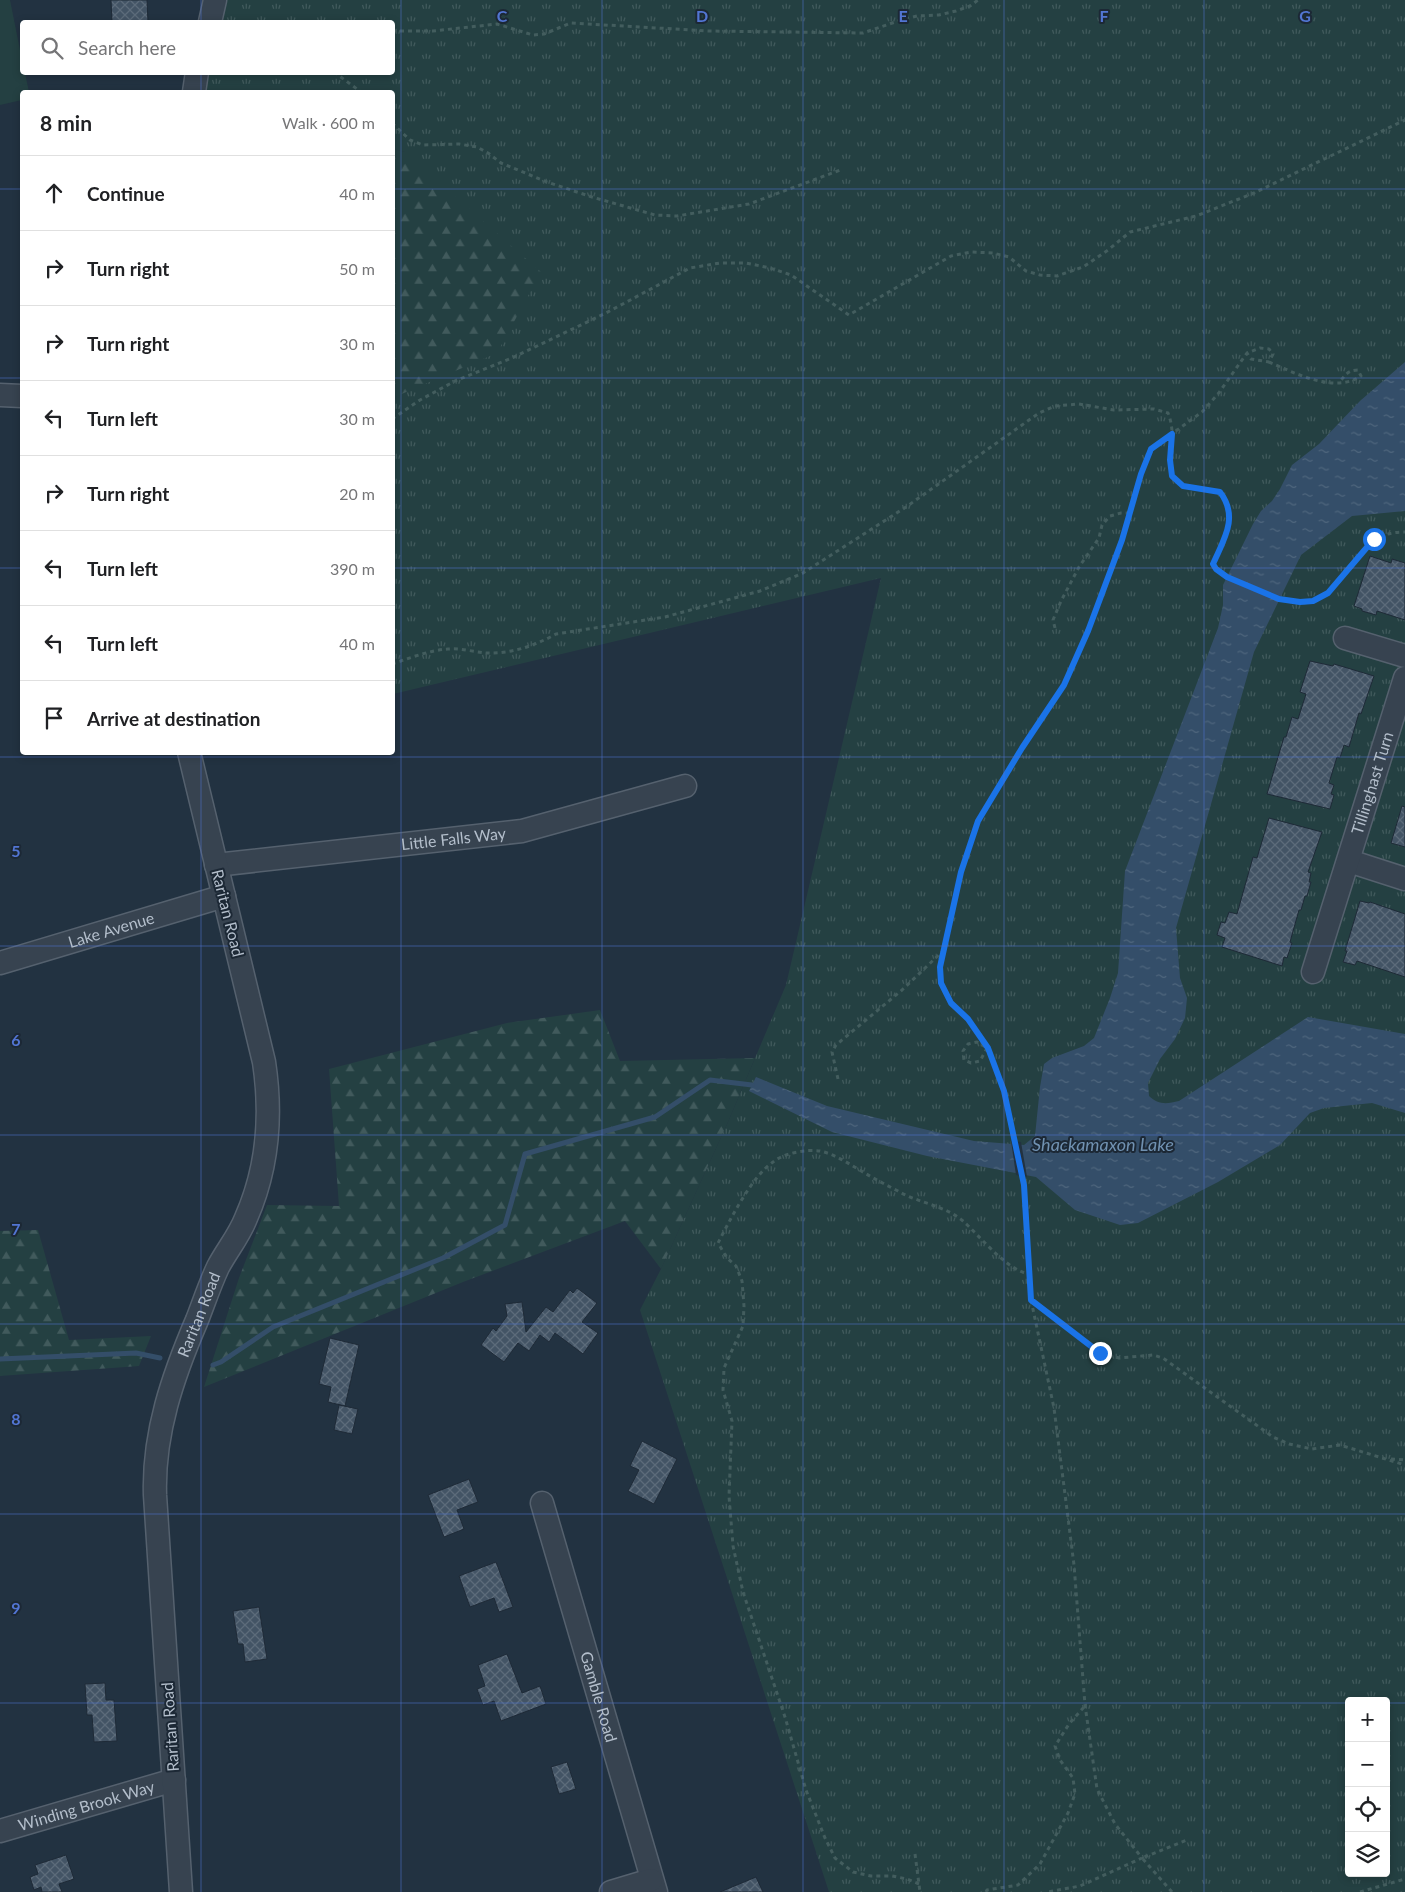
<!DOCTYPE html>
<meta charset="utf-8">
<style>
:root{--surface:#fff;--page:#f6f6f6;--text:#202124;--muted:#757577;--line:#e0e0e0}
body{margin:0;font-family:Lato,sans-serif;background:var(--page);color:var(--text)}
.controls{position:absolute;right:15px;bottom:15px;display:grid;overflow:hidden;border-radius:5px;box-shadow:0 2px 8px #0003}
.controls button{width:45px;height:45px;display:grid;place-items:center;padding:0;border:0;border-bottom:1px solid var(--line);background:var(--surface);color:var(--text);font:25px sans-serif}
.stop{position:absolute;width:15px;height:15px;margin:-11px;border:4px solid #1a73e8;border-radius:50%;background:#fff}
.stop.end{background:#1a73e8;border-color:#fff;box-shadow:0 1px 5px #0008}
.list{margin:0;padding:0;list-style:none}
h2{display:flex;justify-content:space-between;align-items:center;height:65px;margin:0;padding:0 20px;font-size:21px}
h2 small{font-size:16px;font-weight:400;color:var(--muted)}
.list li{display:grid;grid-template-columns:32px 1fr auto;gap:15px;align-items:center;box-sizing:border-box;height:75px;padding:0 20px;border-top:1px solid var(--line)}
.list b{display:block;font-size:19px;white-space:nowrap}
.list em{font-size:16px;font-style:normal;color:var(--muted)}
.icon{flex:none;width:28px;height:28px;fill:none;stroke:currentColor;stroke-width:2;stroke-linecap:round;stroke-linejoin:round}
.map{position:relative;flex:none;width:1405px;height:1892px;overflow:hidden}
.search{position:absolute;background:var(--surface);box-shadow:0 2px 8px #0003;left:20px;top:20px;width:375px;height:55px;display:flex;align-items:center;gap:12px;box-sizing:border-box;padding:0 18px;border-radius:5px;color:var(--muted);font-size:19px}
.panel{position:absolute;background:var(--surface);box-shadow:0 2px 8px #0003;left:20px;top:90px;width:375px;height:665px;border-radius:5px}
.map>svg:first-child{display:block}
.grass{fill:url(#grass-tufts);fill-rule:evenodd}
.forest{fill:url(#forest-firs)}
.garden{fill:#244042}
.water{fill:url(#water-ripples)}
.pier{fill:#223241}
.lines{fill:none;stroke-linecap:round;stroke-linejoin:round}
.stream{stroke:#344e69;stroke-width:5}
.building{fill:url(#building-cross-hatch);stroke:#1e2a37}
.minor-casing{stroke:#55616e;stroke-width:25}
.path{stroke:#435d5e;stroke-width:3;stroke-dasharray:4 4;stroke-linecap:butt}
.minor{stroke:#374350;stroke-width:22}
.route{stroke:#1a73e8;stroke-width:6}
.grid{fill:none;stroke:#5275d3;stroke-width:1;stroke-opacity:0.55}
.labels{text-anchor:middle;stroke-width:4;stroke-linejoin:round;paint-order:stroke}
.street-label{font-size:16px;fill:#b3becb;stroke:#1c2835}
.water-label{font-size:18px;font-style:italic;fill:#7091b1;stroke:#1c2835}
.grid-label{font-size:16px;text-anchor:middle;font-weight:bold;fill:#5275d3;stroke:#1c2835;stroke-width:4;stroke-linejoin:round;paint-order:stroke}
</style>
<div class="map">
<svg width="1405" height="1892" viewBox="0 0 1405 1892">
<defs>
<pattern id="grass-tufts" width="24" height="20" patternUnits="userSpaceOnUse" patternTransform="scale(1.25)"><rect width="24" height="20" fill="#244042"/><path d="M3 7l-1-3M5 7V3M7 7l1-3M15 17l-1-3M17 17v-4M19 17l1-3" fill="none" stroke="#415a5c"/></pattern>
<pattern id="forest-firs" width="22" height="20" patternUnits="userSpaceOnUse" patternTransform="scale(1.25)"><rect width="22" height="20" fill="#244042"/><path d="M5 1l3.5 6h-7zM16 11l3.5 6h-7z" fill="#415a5c"/></pattern>
<pattern id="water-ripples" width="26" height="14" patternUnits="userSpaceOnUse" patternTransform="scale(1.25)"><rect width="26" height="14" fill="#344e69"/><path d="M2 4q2-2 4 0t4 0M15 11q2-2 4 0t4 0" fill="none" stroke="#4f667d"/></pattern>
<pattern id="building-cross-hatch" width="8" height="8" patternUnits="userSpaceOnUse" patternTransform="scale(1.25)"><rect width="8" height="8" fill="#435465"/><path d="M0 0l8 8M0 8l8-8" fill="none" stroke="#5c6b7a"/></pattern>
</defs>
<rect width="100%" height="100%" fill="#223241"/>
<!-- grass -->
<path class="grass" d="M213 0H1405V1892H829L640 1310 661 1269 728 1122 786 985 881 578 393 694V401L397 396 405 152 393 149 392 92H200L201 73 392 72V22H210ZM1349 1701H1386V1873H1349Z"/>
<!-- forest -->
<g class="forest">
<path d="M393 149 405 152 541 272 497 353 397 396 393 401Z"/>
<path d="M600 1010 620 1061 755 1058 728 1122 661 1269 625 1221 463 1282 204 1387 239 1278 267 1205 339 1206 329 1069 507 1023Z"/>
<path d="M38 1230 69 1340 151 1336 139 1366 0 1376V1231Z"/>
</g>
<!-- garden -->
<path class="garden" d="M0 0H10L22 60V72L25 73 29 92H22V100L0 105Z"/>
<!-- water -->
<path class="water" d="M1405 362V511L1352 516 1301 555 1254 652 1176 928 1180 978 1187 998 1185 1018 1175 1039 1160 1059 1148 1083 1149 1096C1158 1105 1167 1104 1179 1101L1308 1017 1405 1034V1113L1372 1103 1324 1108 1310 1113 1280 1145 1218 1182 1138 1223 1120 1225 1075 1210 1036 1177 927 1156 832 1132 749 1091 756 1077 827 1106 974 1141 1024 1145 1035 1136 1040 1087 1044 1064 1052 1058 1084 1046 1094 1038 1110 998 1118 973 1125 871 1218 628 1223 605V585L1253 524 1261 511 1272 501 1280 489 1292 465 1319 444 1360 401Z"/>
<!-- pier -->
<path class="pier" d="M1011 1141 1021 1142 1027 1177 1016 1175Z"/>
<g class="lines">
<!-- stream -->
<g class="stream">
<path d="M0 1359 136 1353 160 1358"/>
<path d="M213 1365 221 1362 273 1327 443 1258 505 1225 525 1154 655 1117 710 1080 752 1085"/>
</g>
</g>
<!-- building -->
<g class="building">
<path d="M111 0H147L148 22H112Z"/>
<path d="M1370 556 1391 563 1392 559 1405 563V620L1377 611 1376 615 1362 611V609L1354 606Z"/>
<path d="M1310 661 1333 666 1334 664 1374 676 1361 714 1359 713 1349 747 1344 745 1340 758 1337 757 1329 783 1334 785 1331 794 1334 795 1330 809 1267 794 1284 737H1286L1292 717 1298 719 1306 694 1300 692Z"/>
<path d="M1402 806 1405 807V847L1391 843Z"/>
<path d="M1269 818 1322 832 1308 872 1311 873 1309 882H1311L1307 896H1305L1301 910H1299L1290 942 1292 943 1287 958 1284 957 1282 966 1222 947 1225 938 1217 935 1221 922 1225 923 1229 912 1237 914 1253 857 1257 858Z"/>
<path d="M1360 901 1369 903 1370 902 1405 914V977L1357 961 1355 965 1343 962 1347 951H1345Z"/>
<path d="M577 1288 597 1303 582 1322 598 1333 583 1354 555 1333 549 1342 540 1335 529 1351 518 1343 504 1362 481 1345 493 1328 496 1331 507 1316 505 1304 522 1302 526 1332 546 1307 553 1312 570 1290 573 1293Z"/>
<path d="M330 1338 359 1345 345 1406 328 1402 331 1387 319 1384Z"/>
<path d="M339 1405 358 1409 352 1434 334 1430Z"/>
<path d="M642 1441 677 1459 654 1504 628 1491 639 1470 630 1466Z"/>
<path d="M469 1479 478 1502 457 1510 464 1529 444 1537 428 1495Z"/>
<path d="M496 1562 513 1607 499 1612 494 1598 470 1607 459 1576Z"/>
<path d="M259 1607 267 1659 245 1662 243 1644H238L233 1611Z"/>
<path d="M507 1654 522 1693 540 1686 546 1704 501 1721 494 1701 483 1705 477 1689 485 1686 478 1665Z"/>
<path d="M105 1683 106 1700H114L117 1741 94 1742 92 1715H87L85 1684Z"/>
<path d="M567 1762 576 1789 559 1794 551 1767Z"/>
<path d="M66 1855 74 1879 59 1884 62 1892H42L41 1887 34 1890 30 1877 38 1874 35 1865Z"/>
<path d="M756 1877 763 1892H720Z"/>
</g>
<g class="lines">
<!-- minor casing -->
<g class="minor-casing">
<g id="minor">
<path d="M210 22 215 0"/>
<path d="M194 92 197 72"/>
<path d="M0 395 22 396"/>
<path d="M1345 638 1405 656"/>
<path d="M1349 861 1405 879"/>
<path id="s1" d="M216 865 522 831 685 786"/>
<path id="s2" d="M0 963 224 896"/>
<path id="s3" d="M1313 972 1405 678"/>
<path id="s4" d="M542 1503 656 1892"/>
<path id="s5" d="M0 1831 174 1780"/>
<path id="s6" d="M181 1892 155 1495C153 1433 173 1376 197 1320 204 1302 210 1284 218 1267 227 1250 239 1236 246 1218 268 1168 272 1115 264 1062L189 752"/>
<path d="M611 1892 651 1880"/>
</g>
</g>
<!-- path -->
<g class="path">
<path d="M392 31H433L497 24 533 35 544 34 571 23 709 31 863 33 901 20 917 16 939 15 956 11 970 6 978 0"/>
<path d="M334 72 361 92"/>
<path d="M392 123 410 140 423 145 459 144 477 147 488 153 501 163 547 182 592 197 655 215 677 216 749 204 843 169"/>
<path d="M1269 362C1295 373 1334 394 1361 376L1358 370C1348 370 1345 375 1339 383"/>
<path d="M392 419 420 400 455 381 514 357 606 313 690 268 720 263H746L770 268 791 275 849 315 951 256 971 252 993 253 1009 257 1026 271 1040 275 1057 276 1083 267 1108 250 1130 232 1196 216 1254 193 1405 120"/>
<path d="M1055 628 1053 620 1061 601 1079 567 1099 538 1102 525 1110 516 1121 513H1130"/>
<path d="M392 664C410 658 430 650 448 649 461 648 474 652 486 653 511 654 534 646 556 634L665 617 760 591 803 573 906 507 1039 413 1055 406 1079 404 1114 410 1154 409 1168 413C1176 432 1170 456 1172 476L1183 486 1220 492C1239 517 1224 540 1213 564 1219 578 1238 582 1251 587 1270 595 1294 608 1314 601 1352 587 1353 531 1405 532"/>
<path d="M945 949 961 872 978 821 1022 748 1064 685 1089 631 1123 540 1141 474 1151 449 1202 412 1218 394 1247 353 1260 348 1269 349 1273 354 1269 362 1251 359 1247 353"/>
<path d="M838 1079 832 1052 836 1045 902 990 945 949 940 967 941 983 951 1003 968 1019 987 1048 980 1061 971 1063 964 1060 963 1051 968 1044 977 1042 987 1048 1004 1091 1024 1185 1031 1300 1054 1408 1074 1565 1085 1705 1097 1789 1115 1824 1142 1858 1080 1886 1048 1892"/>
<path d="M1031 1300 1100 1353 1119 1358 1153 1355 1163 1358 1273 1437 1289 1444 1312 1449 1340 1445 1405 1465"/>
<path d="M1391 1459 1405 1460"/>
<path d="M915 1854 920 1892"/>
<path d="M919 1884 907 1879 892 1876H871L853 1872 835 1858 825 1838 806 1790 785 1717 743 1592 733 1546 729 1496 732 1421 723 1390 724 1368 743 1326 744 1306 742 1281 736 1266 727 1258 718 1243C730 1220 752 1176 773 1162 784 1153 806 1149 820 1151 834 1154 846 1162 858 1169 871 1177 884 1184 898 1191 918 1203 944 1205 963 1221 980 1236 1008 1272 1030 1274"/>
<path d="M986 1892 987 1890 1018 1885 1040 1864 1068 1813 1075 1794 1073 1778 1060 1760 1055 1746 1069 1724 1085 1706"/>
<path d="M1172 1892 1142 1858 1187 1840"/>
<path d="M1360 1892 1405 1879"/>
</g>
<!-- minor -->
<use href="#minor" class="minor"/>
</g>
<g class="lines">
<!-- route -->
<path class="route" d="M1100 1353 1031 1300 1024 1185 1004 1091 988 1048 968 1019 951 1003 941 983 940 967 961 872 978 821 1022 748 1064 685 1088 631 1122 540 1141 474 1151 449 1172 434 1170 460 1172 476 1183 486 1220 492C1239 517 1224 539 1213 564L1216 569 1227 577 1279 599 1300 602 1313 601 1328 593 1374 539"/>
</g>
<!-- grid -->
<path class="grid" d="M201 0V22M401 0V1892M602 0V1892M803 0V1892M1004 0V1892M1204 0V1892M201 72V92M0 189H22M392 189H1405M0 378H22M392 378H1405M0 568H22M392 568H1405M201 752V1892M0 757H1405M0 946H1405M0 1135H1405M0 1324H1405M0 1514H1405M0 1703H1349M1386 1703H1405"/>
<g class="labels">
<!-- street labels -->
<g class="street-label">
<text dy="6" stroke="none"><textPath href="#s3" startOffset="198">Tillinghast Turn</textPath></text>
<text dy="6" stroke="none"><textPath href="#s1" startOffset="239">Little Falls Way</textPath></text>
<text transform="translate(228 913) rotate(76)" y="6">Raritan Road</text>
<text dy="6" stroke="none"><textPath href="#s2" startOffset="116">Lake Avenue</textPath></text>
<text dy="6" stroke="none"><textPath href="#s6" startOffset="585">Raritan Road</textPath></text>
<text dy="6" stroke="none"><textPath href="#s4" startOffset="202">Gamble Road</textPath></text>
<text transform="translate(170 1727) rotate(-94)" y="6">Raritan Road</text>
<text dy="6" stroke="none"><textPath href="#s5" startOffset="90">Winding Brook Way</textPath></text>
</g>
<!-- water labels -->
<g class="water-label">
<text x="1103" y="1151">Shackamaxon Lake</text>
</g>
</g>
<g class="grid-label">
<text x="502" y="22">C</text>
<text x="702" y="22">D</text>
<text x="903" y="22">E</text>
<text x="1104" y="22">F</text>
<text x="1305" y="22">G</text>
<text x="16" y="857">5</text>
<text x="16" y="1046">6</text>
<text x="16" y="1235">7</text>
<text x="16" y="1425">8</text>
<text x="16" y="1614">9</text>
</g>
</svg>
<div class="controls">
<button>+</button>
<button>−</button>
<button><svg class="icon" aria-label="locate" viewBox="0 0 24 24"><circle cx="12" cy="12" r="6"/><path d="M12 2v4M12 18v4M2 12h4M18 12h4"/></svg></button>
<button><svg class="icon" aria-label="layers" viewBox="0 0 24 24"><path d="M12 4l9 5-9 5-9-5zM3 14l9 5 9-5"/></svg></button>
</div>
<div class="stop" style="left:1374px;top:539px"></div>
<div class="stop end" style="left:1100px;top:1353px"></div>
<div class="search"><svg class="icon" aria-label="search" viewBox="0 0 24 24"><circle cx="10" cy="10" r="6"/><path d="M15 15l6 6"/></svg>Search here</div>
<section class="panel">
<h2>8 min<small>Walk · 600 m</small></h2>
<ul class="list">
<li><svg class="icon" aria-label="ahead" viewBox="0 0 24 24"><path d="M12 20V5M6 11l6-6 6 6"/></svg><div><b>Continue</b></div><em>40 m</em></li>
<li><svg class="icon" aria-label="right" viewBox="0 0 24 24"><path d="M7 20v-9h11M14 6l5 5-5 5"/></svg><div><b>Turn right</b></div><em>50 m</em></li>
<li><svg class="icon" aria-label="right" viewBox="0 0 24 24"><path d="M7 20v-9h11M14 6l5 5-5 5"/></svg><div><b>Turn right</b></div><em>30 m</em></li>
<li><svg class="icon" aria-label="left" viewBox="0 0 24 24"><path d="M17 20v-9H6M10 6l-5 5 5 5"/></svg><div><b>Turn left</b></div><em>30 m</em></li>
<li><svg class="icon" aria-label="right" viewBox="0 0 24 24"><path d="M7 20v-9h11M14 6l5 5-5 5"/></svg><div><b>Turn right</b></div><em>20 m</em></li>
<li><svg class="icon" aria-label="left" viewBox="0 0 24 24"><path d="M17 20v-9H6M10 6l-5 5 5 5"/></svg><div><b>Turn left</b></div><em>390 m</em></li>
<li><svg class="icon" aria-label="left" viewBox="0 0 24 24"><path d="M17 20v-9H6M10 6l-5 5 5 5"/></svg><div><b>Turn left</b></div><em>40 m</em></li>
<li><svg class="icon" aria-label="arrive" viewBox="0 0 24 24"><path d="M6 21V4h12l-3 4 3 4H6"/></svg><div><b>Arrive at destination</b></div></li>
</ul>
</section>
</div>
